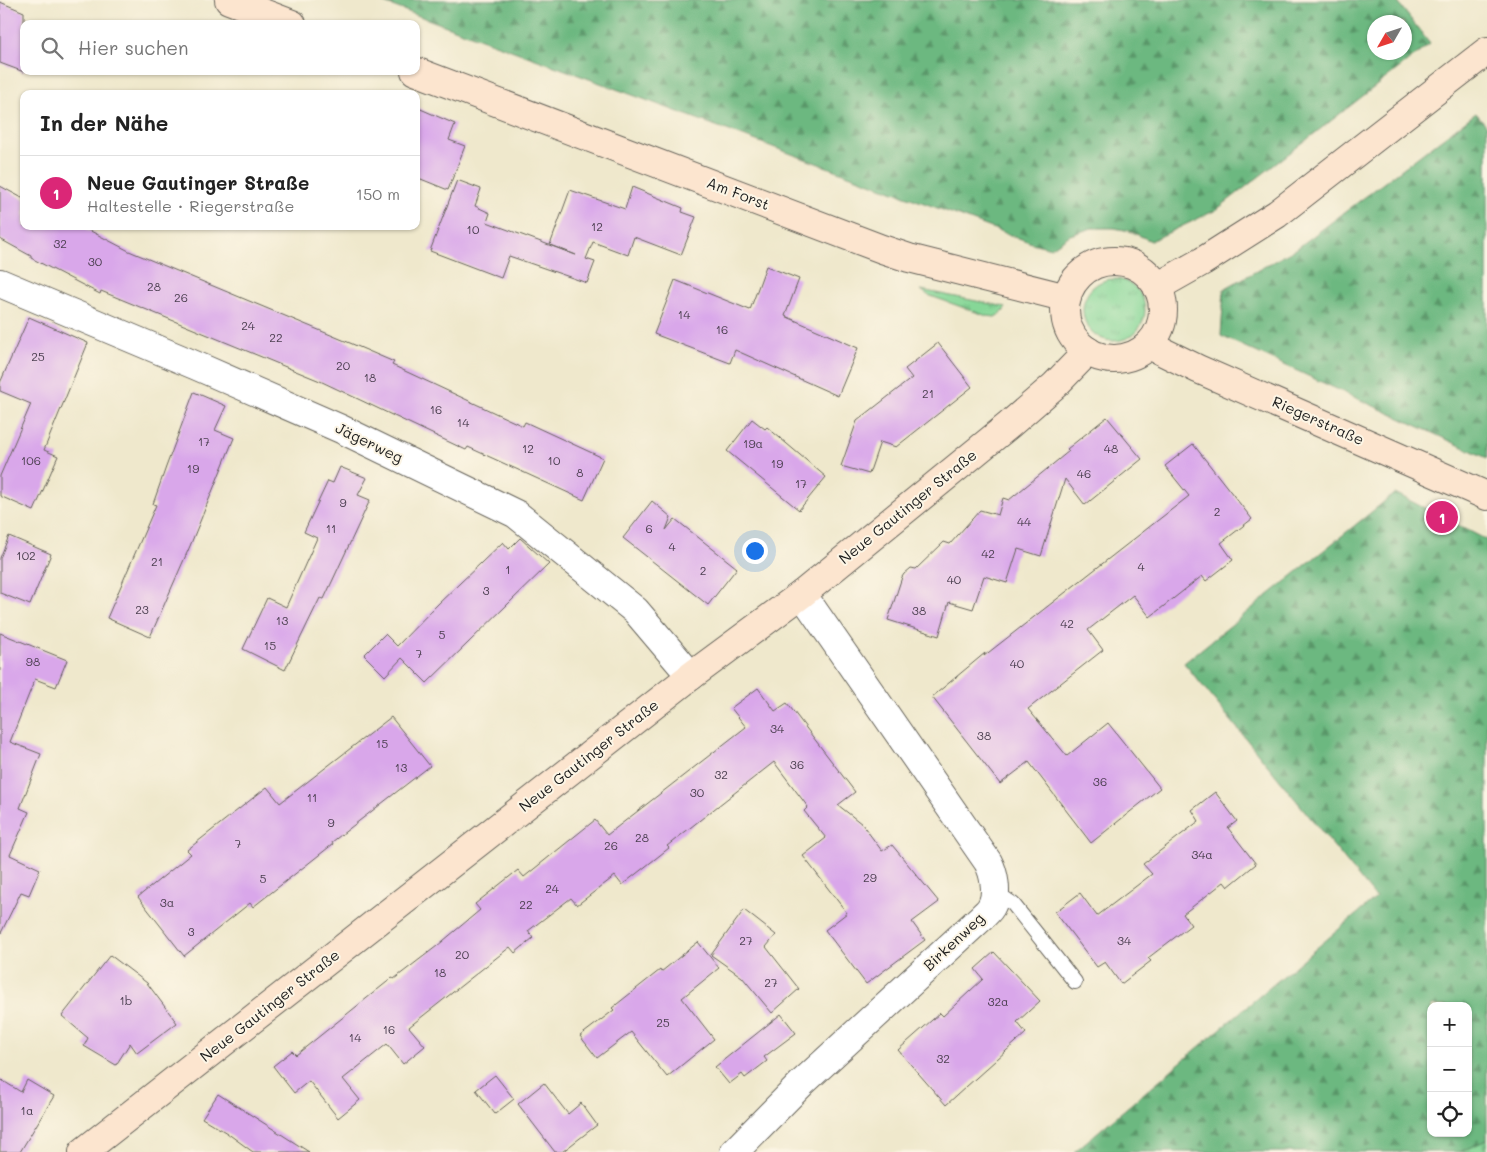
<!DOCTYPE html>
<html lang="de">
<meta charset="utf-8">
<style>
:root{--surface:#fff;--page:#f6f6f6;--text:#222;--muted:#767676;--line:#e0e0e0;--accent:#db2777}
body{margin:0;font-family:Mali,sans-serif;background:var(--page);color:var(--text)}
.controls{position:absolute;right:15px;bottom:15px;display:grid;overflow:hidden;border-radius:10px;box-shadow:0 1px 4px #0004}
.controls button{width:45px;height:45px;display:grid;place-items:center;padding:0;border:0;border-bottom:1px solid var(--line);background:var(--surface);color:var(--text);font:25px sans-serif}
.compass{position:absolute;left:1367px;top:15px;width:45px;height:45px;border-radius:50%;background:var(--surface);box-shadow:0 1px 4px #0004;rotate:231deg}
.you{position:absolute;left:754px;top:550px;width:18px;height:18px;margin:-12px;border:4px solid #fff;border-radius:50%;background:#1a73e8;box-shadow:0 0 0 8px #1a73e833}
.badge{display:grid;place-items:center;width:32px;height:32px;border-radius:50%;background:var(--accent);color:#fff;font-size:16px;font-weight:700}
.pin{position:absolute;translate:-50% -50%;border:2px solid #fff;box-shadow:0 1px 5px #0006}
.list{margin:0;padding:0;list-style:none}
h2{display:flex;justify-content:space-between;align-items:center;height:65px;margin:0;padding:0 20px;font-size:21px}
h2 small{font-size:16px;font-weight:400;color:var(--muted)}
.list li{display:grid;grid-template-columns:32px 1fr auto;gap:15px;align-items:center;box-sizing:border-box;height:75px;padding:0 20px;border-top:1px solid var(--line)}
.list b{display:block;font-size:19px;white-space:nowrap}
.list p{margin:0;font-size:16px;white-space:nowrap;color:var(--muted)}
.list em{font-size:16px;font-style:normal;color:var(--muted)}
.icon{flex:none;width:28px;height:28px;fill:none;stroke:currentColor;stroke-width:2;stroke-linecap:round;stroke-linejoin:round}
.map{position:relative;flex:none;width:1487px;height:1152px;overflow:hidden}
.search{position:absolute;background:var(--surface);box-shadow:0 1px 4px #0004;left:20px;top:20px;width:400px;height:55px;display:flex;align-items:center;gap:12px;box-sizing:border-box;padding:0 18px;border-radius:10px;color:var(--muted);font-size:19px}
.panel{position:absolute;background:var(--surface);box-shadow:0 1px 4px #0004;left:20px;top:90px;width:400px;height:140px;border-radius:10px}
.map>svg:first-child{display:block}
.grass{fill:url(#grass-tufts);stroke:#517a5a}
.forest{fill:url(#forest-firs);stroke:#446a4e;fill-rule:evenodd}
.cemetery{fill:url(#cemetery-stones);stroke:#517a5a}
.building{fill:#d9a7ea}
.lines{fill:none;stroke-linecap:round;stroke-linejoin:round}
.lane-casing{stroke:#66635a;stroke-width:16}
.street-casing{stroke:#66635a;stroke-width:30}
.secondary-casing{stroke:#66635a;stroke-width:30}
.lane{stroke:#fff;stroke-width:14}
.street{stroke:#fff;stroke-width:28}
.secondary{stroke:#fce5cf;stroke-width:28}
.labels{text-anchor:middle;stroke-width:4;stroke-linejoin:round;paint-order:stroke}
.number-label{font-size:12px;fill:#4b3f50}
.street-label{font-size:15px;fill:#1c1c1c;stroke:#fcf5e5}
</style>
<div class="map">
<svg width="1487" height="1152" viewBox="0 0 1487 1152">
<defs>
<pattern id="grass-tufts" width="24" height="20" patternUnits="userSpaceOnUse" patternTransform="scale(1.25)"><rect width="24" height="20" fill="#86d797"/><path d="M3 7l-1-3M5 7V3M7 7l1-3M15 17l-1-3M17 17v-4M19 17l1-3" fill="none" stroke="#73b882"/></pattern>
<pattern id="forest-firs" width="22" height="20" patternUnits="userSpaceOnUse" patternTransform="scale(1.25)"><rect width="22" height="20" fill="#6cb880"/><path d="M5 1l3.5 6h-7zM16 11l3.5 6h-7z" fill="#589568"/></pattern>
<pattern id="cemetery-stones" width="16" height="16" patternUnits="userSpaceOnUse" patternTransform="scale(1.25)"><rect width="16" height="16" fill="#86d797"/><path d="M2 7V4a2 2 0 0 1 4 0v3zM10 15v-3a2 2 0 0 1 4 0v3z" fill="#73b882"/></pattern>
</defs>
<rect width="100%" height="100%" fill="#fcf5e5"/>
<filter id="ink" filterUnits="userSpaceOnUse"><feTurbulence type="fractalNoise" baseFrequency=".02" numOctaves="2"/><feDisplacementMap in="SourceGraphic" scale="10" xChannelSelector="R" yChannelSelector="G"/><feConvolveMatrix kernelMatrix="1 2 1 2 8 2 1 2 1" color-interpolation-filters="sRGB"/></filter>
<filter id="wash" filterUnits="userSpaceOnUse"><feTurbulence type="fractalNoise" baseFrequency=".0096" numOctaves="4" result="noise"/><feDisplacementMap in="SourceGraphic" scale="20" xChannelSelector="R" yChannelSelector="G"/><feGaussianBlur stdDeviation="1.12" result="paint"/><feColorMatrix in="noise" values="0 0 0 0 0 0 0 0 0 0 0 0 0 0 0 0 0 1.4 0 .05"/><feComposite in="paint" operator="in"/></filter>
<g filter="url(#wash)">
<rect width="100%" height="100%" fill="#efe8cc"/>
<!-- grass -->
<g class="grass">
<circle cx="1114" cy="310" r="31"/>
<path d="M921 290 1006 307 1003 312 995 317 987 316 928 295Z"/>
</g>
<!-- forest -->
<g class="forest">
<path d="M376 0H1396L1430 44 1216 210 1151 241 1130 231 1114 228H1092L1070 235 1051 248 1032 243ZM1374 22H1404V52H1374Z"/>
<path d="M1476 113 1487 126V458L1221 336 1224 289 1296 249Z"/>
<path d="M1395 493 1487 540V1140L1460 1152H1074L1376 898 1184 663ZM1431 1006H1468V1133H1431Z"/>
</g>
<!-- cemetery -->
<path class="cemetery" d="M1487 1140V1152H1460Z"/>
<g id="blocks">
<!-- building -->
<g class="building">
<path d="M0 2 24 12V72L0 63Z"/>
<path d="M416 107 455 124 449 140 465 146 448 190 416 177Z"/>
<path d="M457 180 481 189 475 206 490 213 487 222 576 255 550 245 570 190 625 209 632 187 683 208 682 212 696 217 681 255 634 237 628 255 593 242 586 259 595 262 587 283 509 256 501 278 430 251Z"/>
<path d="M0 186 24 199V226H81L129 251 350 343 394 362 392 365 523 426 525 422 603 458 584 500 468 447 466 450 320 381 101 291 100 294 31 258V256L0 239Z"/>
<path d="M766 266 799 279 785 316 858 348 838 396 735 350 730 363 654 334 675 280 750 310Z"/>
<path d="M29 317 88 343 44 450 58 456 34 511 0 496V476L31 404 0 391V383Z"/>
<path d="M938 343 972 387 896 447 880 442 869 474 841 466 857 421 912 378 905 369Z"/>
<path d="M194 392 226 406 215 430 234 438 190 546 150 637 107 618 156 505 153 504 166 467Z"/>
<path d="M1107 417 1142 459 1085 505 1065 479 1041 556 1018 549 1007 583 984 576 973 609 949 602 939 636 888 620 902 577 904 574 911 568 916 569 944 542 950 544 980 510 998 515 1003 498 1009 500 1069 451 1067 449Z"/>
<path d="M752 419 765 429 767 427 826 477 799 510 727 451Z"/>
<path d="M1193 444 1252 519 1221 543 1233 560 1206 581 1202 576 1150 617 1133 595 1088 630 1103 650 1028 709 1067 756 1108 723 1160 788 1091 843 1029 762 1000 784 932 697 985 653 984 656 1189 496 1165 466Z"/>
<path d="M340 467 367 478 358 495 370 500 324 599 320 598 285 670 243 649 267 598 286 607 317 538 304 532 328 481 333 483Z"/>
<path d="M652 501 671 517 666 530 675 519 737 568 708 605 623 538Z"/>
<path d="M9 536 51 554 30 605 0 593V558Z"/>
<path d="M520 538 549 564 427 683 402 658 385 676 364 655 385 634 397 646 438 604 503 542 509 549Z"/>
<path d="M0 633 67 660 56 687 35 679 10 742 41 754 20 808 29 812 10 855 40 869 29 895 21 892 0 935Z"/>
<path d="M758 688 775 711 787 703 855 792 838 805 862 824 882 851 892 845 939 902 912 922 925 940 866 984 825 930 847 913 803 856 826 838 804 811 808 807 774 762 667 846 669 848 622 885 615 876 577 905 571 898 528 931 533 938 515 953 510 947 409 1027 425 1046 403 1064 387 1044 343 1079 360 1100 338 1118 309 1081 294 1093 273 1066 292 1051 296 1055 392 978 394 979 437 946 480 910 475 904 518 870 524 877 595 820 607 835 746 727 731 708Z"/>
<path d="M391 717 430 766 332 842 333 844 253 907 250 903 184 956 138 897 191 854 187 850 267 787 280 803Z"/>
<path d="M1215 792 1237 821 1228 828 1256 864 1228 887 1224 882 1183 914 1191 925 1148 958 1151 961 1121 984 1105 962 1097 967 1055 912 1080 893 1097 916 1152 874 1143 864 1199 821 1192 810Z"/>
<path d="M744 910 776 935 766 947 799 989 772 1013 742 977 711 955Z"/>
<path d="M698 942 719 968 682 998 714 1039 667 1077 631 1032 597 1058 580 1036 614 1010 612 1008 660 970 661 972Z"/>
<path d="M994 952 1040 1001 1017 1022 1026 1033 946 1105 898 1050 940 1013 943 1016 983 979 975 969Z"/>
<path d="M110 955 147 983 177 1023 137 1053 130 1043 116 1065 84 1046 88 1038 62 1016Z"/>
<path d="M781 1014 796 1033 764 1057 767 1061 745 1078 742 1074 729 1084 715 1067Z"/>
<path d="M495 1075 514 1099 495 1114 476 1090Z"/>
<path d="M0 1079 21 1092 27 1080 54 1096 20 1152H0Z"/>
<path d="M544 1083 568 1114 581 1103 597 1125 562 1152H555L518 1104Z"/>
<path d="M218 1094 259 1120 309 1152H253L227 1133 202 1118Z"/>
</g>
</g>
</g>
<g filter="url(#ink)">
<use href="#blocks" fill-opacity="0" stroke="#66635a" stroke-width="1"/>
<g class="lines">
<!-- lane casing -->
<g class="lane-casing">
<path id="lane" d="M994 891 1013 904 1075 982"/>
</g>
<!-- street casing -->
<g class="street-casing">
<g id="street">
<path d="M0 283 197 366 341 429 516 514 636 611 691 676"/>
<path d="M734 1152 802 1083 982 917C985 914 990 910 992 905 998 893 994 873 988 862L802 594"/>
</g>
</g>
<!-- secondary casing -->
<g class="secondary-casing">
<g id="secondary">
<path d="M229 0 292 24"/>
<path d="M415 71 882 249 909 258 1067 298"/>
<circle cx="1114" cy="310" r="49"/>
<path d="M1157 287 1203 261 1277 214 1487 51"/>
<path d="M1149 345 1198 369 1487 496"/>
<path d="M83 1152 691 676 802 594 1009 425 1055 385 1088 351"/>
</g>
</g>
<!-- lane -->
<use href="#lane" class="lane"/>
<!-- street -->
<use href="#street" class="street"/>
<!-- secondary -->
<use href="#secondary" class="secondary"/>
</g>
</g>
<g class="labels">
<!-- number labels -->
<g class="number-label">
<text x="597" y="231">12</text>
<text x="473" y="234">10</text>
<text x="60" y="248">32</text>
<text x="95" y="266">30</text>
<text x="154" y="291">28</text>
<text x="181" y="302">26</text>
<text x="684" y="319">14</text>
<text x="248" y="330">24</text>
<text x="722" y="334">16</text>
<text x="276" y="342">22</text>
<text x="38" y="361">25</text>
<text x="343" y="370">20</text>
<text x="370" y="382">18</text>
<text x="928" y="398">21</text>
<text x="436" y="414">16</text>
<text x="463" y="427">14</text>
<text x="204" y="446">17</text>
<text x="753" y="448">19a</text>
<text x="528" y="453">12</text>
<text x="1111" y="453">48</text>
<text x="31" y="465">106</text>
<text x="554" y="465">10</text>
<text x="777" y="468">19</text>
<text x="193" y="473">19</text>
<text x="580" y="477">8</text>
<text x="1084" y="478">46</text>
<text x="801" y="488">17</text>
<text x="343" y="507">9</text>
<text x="1217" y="516">2</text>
<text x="1024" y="526">44</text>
<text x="331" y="533">11</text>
<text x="649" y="533">6</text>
<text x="672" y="551">4</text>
<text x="988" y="558">42</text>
<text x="26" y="560">102</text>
<text x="157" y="566">21</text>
<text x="1141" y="571">4</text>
<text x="508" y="574">1</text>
<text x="703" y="575">2</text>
<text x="954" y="584">40</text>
<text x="486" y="595">3</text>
<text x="142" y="614">23</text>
<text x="919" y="615">38</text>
<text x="282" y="625">13</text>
<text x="1067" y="628">42</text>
<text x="442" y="639">5</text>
<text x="270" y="650">15</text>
<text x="419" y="658">7</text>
<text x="33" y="666">98</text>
<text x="1017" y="668">40</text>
<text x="777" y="733">34</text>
<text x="984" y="740">38</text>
<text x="382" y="748">15</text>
<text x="797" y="769">36</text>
<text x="401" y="772">13</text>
<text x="721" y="779">32</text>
<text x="1100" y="786">36</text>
<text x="697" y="797">30</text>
<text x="312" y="802">11</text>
<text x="331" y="827">9</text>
<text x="642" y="842">28</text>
<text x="238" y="848">7</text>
<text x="611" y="850">26</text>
<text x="1202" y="859">34a</text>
<text x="870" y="882">29</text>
<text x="263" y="883">5</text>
<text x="552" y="893">24</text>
<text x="167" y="907">3a</text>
<text x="526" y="909">22</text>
<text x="191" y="936">3</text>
<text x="746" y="945">27</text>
<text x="1124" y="945">34</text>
<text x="462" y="959">20</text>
<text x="440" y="977">18</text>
<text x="771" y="987">27</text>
<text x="126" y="1005">1b</text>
<text x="998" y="1006">32a</text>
<text x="663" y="1027">25</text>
<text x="389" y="1034">16</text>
<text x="355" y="1042">14</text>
<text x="943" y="1063">32</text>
<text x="27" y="1115">1a</text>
</g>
<!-- street labels -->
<g class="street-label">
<text transform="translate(738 194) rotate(21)" y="5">Am Forst</text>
<text transform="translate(1318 421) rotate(24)" y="5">Riegerstraße</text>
<text transform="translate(369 443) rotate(26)" y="5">Jägerweg</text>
<text transform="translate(908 507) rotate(-39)" y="5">Neue Gautinger Straße</text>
<text transform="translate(589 756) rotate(-38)" y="5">Neue Gautinger Straße</text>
<text transform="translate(954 942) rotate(-43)" y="5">Birkenweg</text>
<text transform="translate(270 1006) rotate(-38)" y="5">Neue Gautinger Straße</text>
</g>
</g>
</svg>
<div class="controls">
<button>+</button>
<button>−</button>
<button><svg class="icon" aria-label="locate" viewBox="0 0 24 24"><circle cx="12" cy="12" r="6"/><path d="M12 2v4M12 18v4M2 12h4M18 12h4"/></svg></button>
</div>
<svg class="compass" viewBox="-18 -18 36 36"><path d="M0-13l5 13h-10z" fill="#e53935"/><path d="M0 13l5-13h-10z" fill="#767676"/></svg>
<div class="you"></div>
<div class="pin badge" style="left:1442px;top:517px">1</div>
<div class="search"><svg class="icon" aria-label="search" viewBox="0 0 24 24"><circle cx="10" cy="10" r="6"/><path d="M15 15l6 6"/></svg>Hier suchen</div>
<section class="panel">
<h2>In der Nähe<small></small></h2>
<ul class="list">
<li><span class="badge">1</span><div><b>Neue Gautinger Straße</b><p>Haltestelle · Riegerstraße</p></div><em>150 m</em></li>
</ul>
</section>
</div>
